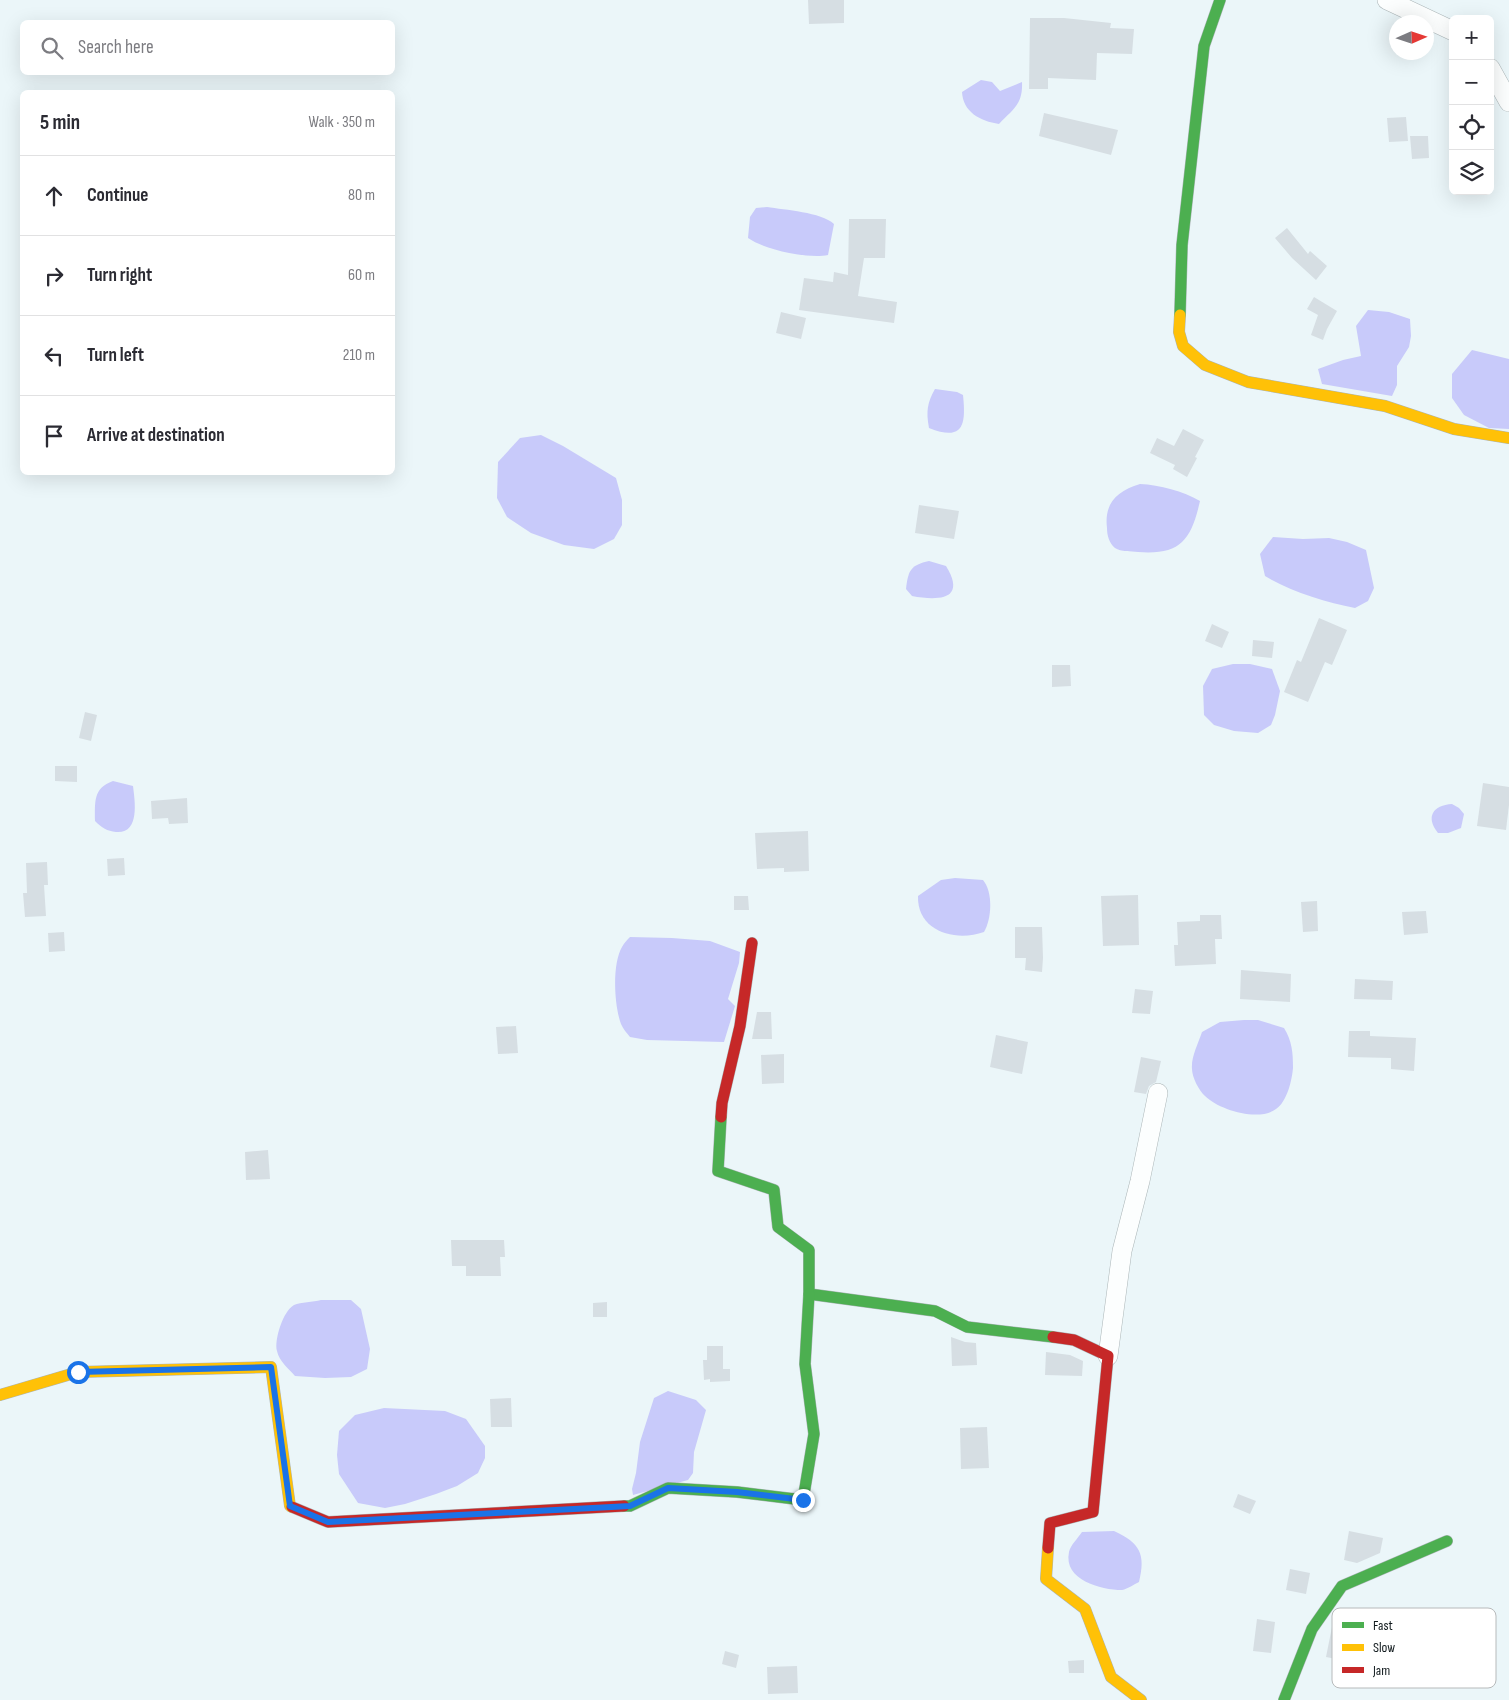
<!DOCTYPE html>
<meta charset="utf-8">
<style>
:root{--surface:#fff;--page:#f7f7f7;--text:#2b2b33;--muted:#7c7c81;--line:#e1e1e2}
body{margin:0;font-family:"Sofia Sans Condensed",sans-serif;background:var(--page);color:var(--text)}
.controls{position:absolute;right:15px;top:15px;display:grid;overflow:hidden;border-radius:8px;box-shadow:0 5px 20px #0002}
.controls button{width:45px;height:45px;display:grid;place-items:center;padding:0;border:0;border-bottom:1px solid var(--line);background:var(--surface);color:var(--text);font:25px sans-serif}
.compass{position:absolute;left:1389px;top:15px;width:45px;height:45px;border-radius:50%;background:var(--surface);box-shadow:0 5px 20px #0002;rotate:87deg}
.stop{position:absolute;width:15px;height:15px;margin:-11px;border:4px solid #1a73e8;border-radius:50%;background:#fff}
.stop.end{background:#1a73e8;border-color:#fff;box-shadow:0 1px 5px #0008}
.list{margin:0;padding:0;list-style:none}
h2{display:flex;justify-content:space-between;align-items:center;height:65px;margin:0;padding:0 20px;font-size:21px}
h2 small{font-size:16px;font-weight:400;color:var(--muted)}
.list li{display:grid;grid-template-columns:32px 1fr auto;gap:15px;align-items:center;box-sizing:border-box;height:80px;padding:0 20px;border-top:1px solid var(--line)}
.list b{display:block;font-size:19px;white-space:nowrap}
.list em{font-size:16px;font-style:normal;color:var(--muted)}
.icon{flex:none;width:28px;height:28px;fill:none;stroke:currentColor;stroke-width:2;stroke-linecap:round;stroke-linejoin:round}
.map{position:relative;flex:none;width:1509px;height:1700px;overflow:hidden}
.search{position:absolute;background:var(--surface);box-shadow:0 5px 20px #0002;left:20px;top:20px;width:375px;height:55px;display:flex;align-items:center;gap:12px;box-sizing:border-box;padding:0 18px;border-radius:8px;color:var(--muted);font-size:19px}
.panel{position:absolute;background:var(--surface);box-shadow:0 5px 20px #0002;left:20px;top:90px;width:375px;height:385px;border-radius:8px}
.map>svg:first-child{display:block}
.water{fill:#c8cafa}
.building{fill:#d6dee3}
.lines{fill:none;stroke-linecap:round;stroke-linejoin:round}
.street-casing{stroke:#abb5b7;stroke-width:20}
.fast-casing{stroke:#abb5b7;stroke-width:12}
.slow-casing{stroke:#abb5b7;stroke-width:12}
.jam-casing{stroke:#abb5b7;stroke-width:12}
.street{stroke:#fcfefe;stroke-width:19}
.fast{stroke:#4caf50;stroke-width:11}
.slow{stroke:#ffc107;stroke-width:11}
.jam{stroke:#c62828;stroke-width:11}
.route{stroke:#1a73e8;stroke-width:6}
.key{fill:#fff;stroke:#b7babb;stroke-width:1}
.key-label{font-size:14px;fill:#10191c}
</style>
<div class="map">
<svg width="1509" height="1700" viewBox="0 0 1509 1700">
<rect width="100%" height="100%" fill="#ebf6f9"/>
<!-- water -->
<g class="water">
<path d="M981 80 992 82 1000 91 1022 82C1023 105 1013 109 999 124 980 121 963 112 962 92Z"/>
<path d="M767 207C785 210 821 212 834 224L828 255C808 259 765 250 748 238L750 217 756 208Z"/>
<path d="M1368 310 1389 312 1410 319 1411 336 1409 347 1397 366V385L1392 396 1322 384 1318 369 1343 360 1361 356 1356 326Z"/>
<path d="M1472 350 1509 359V429L1489 428 1464 415 1452 398V374Z"/>
<path d="M935 389 957 392 963 395C966 424 964 442 929 428 926 412 927 403 935 389Z"/>
<path d="M541 435 563 446 616 478 622 500V525L614 539 594 549 564 545 531 533 507 517 497 498 498 462 520 438Z"/>
<path d="M1140 484C1160 485 1183 491 1200 501 1191 541 1180 555 1138 552 1131 551 1121 552 1115 548 1109 543 1107 535 1107 528 1104 503 1117 491 1140 484Z"/>
<path d="M1273 537 1303 539 1329 538 1347 542 1366 550 1374 588 1368 601 1355 608C1326 602 1291 592 1265 576L1260 554Z"/>
<path d="M929 561 946 566C967 600 938 601 912 596L906 589C908 570 911 565 929 561Z"/>
<path d="M1233 664H1250L1272 669 1280 691 1275 715 1271 725 1258 733 1234 731 1214 725 1204 715 1203 686 1212 669Z"/>
<path d="M113 781 133 786C135 802 140 834 116 832 107 831 102 828 95 821 95 802 93 788 113 781Z"/>
<path d="M1452 804 1459 808 1464 814 1461 828 1448 833H1438C1425 817 1433 805 1452 804Z"/>
<path d="M955 878 983 880C993 892 992 918 984 932 956 942 917 932 918 896L941 880Z"/>
<path d="M630 937 672 938 710 941 740 952 739 963 728 999 735 1006 724 1042 647 1040 630 1037C627 1033 623 1029 621 1024 614 1005 612 964 622 947 624 943 627 940 630 937Z"/>
<path d="M1244 1020H1258L1284 1028C1292 1041 1293 1052 1293 1068 1292 1080 1287 1102 1276 1109 1259 1122 1219 1110 1205 1096 1199 1091 1192 1077 1192 1069 1191 1057 1198 1044 1202 1032L1220 1022Z"/>
<path d="M321 1300H351L361 1309 370 1349 367 1369 351 1377 325 1378 295 1376C289 1369 279 1361 277 1351 274 1340 283 1311 294 1305 301 1302 313 1302 321 1300Z"/>
<path d="M668 1391 696 1400 706 1410 694 1452 693 1473 688 1480 633 1495 632 1489 636 1473 640 1442 654 1398Z"/>
<path d="M384 1408 445 1411 466 1419 485 1446V1458L478 1473 457 1486 436 1494 405 1504 385 1508 358 1503 339 1474 337 1455 339 1431 355 1415Z"/>
<path d="M1114 1531C1140 1543 1146 1554 1139 1582 1134 1584 1128 1589 1122 1590 1101 1590 1063 1580 1069 1552 1070 1546 1078 1538 1082 1532Z"/>
</g>
<!-- building -->
<g class="building">
<path d="M808 0H844V23L809 24Z"/>
<path d="M1030 18H1064L1111 23 1110 28 1134 29 1132 54 1097 53 1096 80 1048 78V89H1029Z"/>
<path d="M1044 113 1118 130 1111 155 1039 136Z"/>
<path d="M1406 117 1408 141 1389 142 1387 118Z"/>
<path d="M1410 136H1428L1429 158 1412 159Z"/>
<path d="M849 219H886L885 258H864L858 296 897 302 894 323 799 310 804 278 833 282 834 272 848 275Z"/>
<path d="M1287 228 1308 254 1310 251 1327 266 1316 280 1292 258 1275 238Z"/>
<path d="M1314 297 1337 311 1327 329 1323 340 1311 335 1318 315 1307 309Z"/>
<path d="M781 312 806 318 801 339 776 333Z"/>
<path d="M1183 429 1204 440 1195 457 1197 458 1187 477 1173 469 1175 465 1150 453 1157 438 1174 446Z"/>
<path d="M919 505 959 511 954 539 915 533Z"/>
<path d="M1319 618 1347 630 1332 665 1325 662 1308 702 1284 692 1297 660 1301 662Z"/>
<path d="M1212 624 1229 632 1222 648 1205 641Z"/>
<path d="M1253 640 1274 642 1272 658 1252 656Z"/>
<path d="M1052 665H1070L1071 686 1052 687Z"/>
<path d="M85 712 97 715 91 741 79 738Z"/>
<path d="M55 766H77V782L55 781Z"/>
<path d="M1483 783 1509 787V805L1506 830 1477 826Z"/>
<path d="M187 798 188 823 169 824 168 818 152 819 151 801Z"/>
<path d="M808 831 809 871 784 872V868L757 869 755 833Z"/>
<path d="M124 858 125 875 108 876 107 859Z"/>
<path d="M47 862 48 885H44L46 916 25 917 23 893H27L26 863Z"/>
<path d="M1138 895 1139 945 1103 946 1101 896Z"/>
<path d="M734 896H748L749 910H734Z"/>
<path d="M1317 901 1318 931 1303 932 1301 902Z"/>
<path d="M1426 911 1428 933 1404 935 1402 912Z"/>
<path d="M1200 915H1221L1222 939H1215L1216 964 1175 966 1174 945H1178L1177 922 1200 921Z"/>
<path d="M1015 927H1042L1043 958 1042 972 1025 970 1026 958H1015Z"/>
<path d="M64 932 65 951 49 952 48 933Z"/>
<path d="M1241 970 1291 974 1290 1002 1240 999Z"/>
<path d="M1355 979 1393 981 1392 1000 1354 999Z"/>
<path d="M1135 989 1153 991 1150 1014 1132 1013Z"/>
<path d="M757 1012H771L772 1039H752Z"/>
<path d="M516 1026 518 1053 498 1054 496 1027Z"/>
<path d="M1349 1031H1370V1036L1416 1038 1414 1071 1391 1069V1058L1348 1057Z"/>
<path d="M996 1035 1028 1042 1022 1074 990 1067Z"/>
<path d="M784 1054V1083L762 1084 761 1055Z"/>
<path d="M1141 1057 1161 1061 1156 1082 1149 1086 1146 1094 1134 1092Z"/>
<path d="M268 1150 270 1179 246 1180 245 1152Z"/>
<path d="M451 1240H504L505 1257H500L501 1276H466V1266H452Z"/>
<path d="M607 1302V1317H593V1303Z"/>
<path d="M951 1337 965 1342 976 1343 977 1365 952 1366Z"/>
<path d="M707 1346H723V1369H730V1381L710 1382V1379L704 1380 703 1360H707Z"/>
<path d="M1046 1352 1070 1355 1083 1361 1082 1376 1045 1375Z"/>
<path d="M511 1398 512 1427H491L490 1399Z"/>
<path d="M987 1427 989 1468 961 1469 960 1428Z"/>
<path d="M1238 1494 1256 1501 1250 1514 1233 1507Z"/>
<path d="M1349 1531 1383 1538 1380 1553 1357 1563 1344 1560Z"/>
<path d="M1290 1569 1310 1573 1306 1594 1286 1590Z"/>
<path d="M1339 1617 1360 1621 1352 1662 1326 1657 1332 1627Z"/>
<path d="M1257 1619 1275 1622 1271 1653 1253 1651Z"/>
<path d="M725 1651 739 1655 736 1668 722 1664Z"/>
<path d="M1084 1660V1673H1069L1068 1661Z"/>
<path d="M797 1666 798 1693 768 1694 767 1667Z"/>
</g>
<g class="lines">
<!-- street casing -->
<g class="street-casing">
<g id="street">
<path d="M1387 0 1453 31"/>
<path d="M1490 68 1509 102"/>
<path d="M1108 1356 1122 1251 1140 1181 1158 1093"/>
</g>
</g>
<!-- fast casing -->
<g class="fast-casing">
<g id="fast">
<path d="M1180 315 1182 245 1204 46 1220 0"/>
<path d="M721 1117 718 1171 774 1190 778 1227 809 1250V1294L935 1311 967 1327 1053 1337"/>
<path d="M624 1506H630L668 1488 737 1492 803 1500 814 1434 805 1364 809 1294"/>
<path d="M1284 1700 1312 1629 1342 1586 1447 1541"/>
</g>
</g>
<!-- slow casing -->
<g class="slow-casing">
<g id="slow">
<path d="M1180 315 1179 332 1183 346 1205 365 1248 382 1385 406 1454 429 1509 438"/>
<path d="M0 1395 78 1372 271 1367 290 1506 292 1507"/>
<path d="M1048 1548 1046 1579 1085 1609 1111 1677 1141 1700"/>
</g>
</g>
<!-- jam casing -->
<g class="jam-casing">
<g id="jam">
<path d="M721 1117 722 1103 740 1026 752 943"/>
<path d="M292 1507 328 1522 624 1506"/>
<path d="M1048 1548 1050 1523 1093 1512 1108 1356 1074 1340 1053 1337"/>
</g>
</g>
<!-- street -->
<use href="#street" class="street"/>
<!-- fast -->
<use href="#fast" class="fast"/>
<!-- slow -->
<use href="#slow" class="slow"/>
<!-- jam -->
<use href="#jam" class="jam"/>
</g>
<g class="lines">
<!-- route -->
<path class="route" d="M78 1372 271 1367 290 1506 328 1522 630 1506 668 1488 737 1492 803 1500"/>
</g>
<!-- legend -->
<rect x="1332" y="1608" width="164" height="80" rx="8" class="key"/>
<rect x="1342" y="1622" width="22" height="6" fill="#4caf50"/>
<rect x="1342" y="1644" width="22" height="7" fill="#ffc107"/>
<rect x="1342" y="1667" width="22" height="6" fill="#c62828"/>
<g class="key-label">
<text x="1373" y="1630">Fast</text>
<text x="1373" y="1652">Slow</text>
<text x="1373" y="1675">Jam</text>
</g>
</svg>
<div class="controls">
<button>+</button>
<button>−</button>
<button><svg class="icon" aria-label="locate" viewBox="0 0 24 24"><circle cx="12" cy="12" r="6"/><path d="M12 2v4M12 18v4M2 12h4M18 12h4"/></svg></button>
<button><svg class="icon" aria-label="layers" viewBox="0 0 24 24"><path d="M12 4l9 5-9 5-9-5zM3 14l9 5 9-5"/></svg></button>
</div>
<svg class="compass" viewBox="-18 -18 36 36"><path d="M0-13l5 13h-10z" fill="#e53935"/><path d="M0 13l5-13h-10z" fill="#7c7c81"/></svg>
<div class="stop" style="left:78px;top:1372px"></div>
<div class="stop end" style="left:803px;top:1500px"></div>
<div class="search"><svg class="icon" aria-label="search" viewBox="0 0 24 24"><circle cx="10" cy="10" r="6"/><path d="M15 15l6 6"/></svg>Search here</div>
<section class="panel">
<h2>5 min<small>Walk · 350 m</small></h2>
<ul class="list">
<li><svg class="icon" aria-label="ahead" viewBox="0 0 24 24"><path d="M12 20V5M6 11l6-6 6 6"/></svg><div><b>Continue</b></div><em>80 m</em></li>
<li><svg class="icon" aria-label="right" viewBox="0 0 24 24"><path d="M7 20v-9h11M14 6l5 5-5 5"/></svg><div><b>Turn right</b></div><em>60 m</em></li>
<li><svg class="icon" aria-label="left" viewBox="0 0 24 24"><path d="M17 20v-9H6M10 6l-5 5 5 5"/></svg><div><b>Turn left</b></div><em>210 m</em></li>
<li><svg class="icon" aria-label="arrive" viewBox="0 0 24 24"><path d="M6 21V4h12l-3 4 3 4H6"/></svg><div><b>Arrive at destination</b></div></li>
</ul>
</section>
</div>
